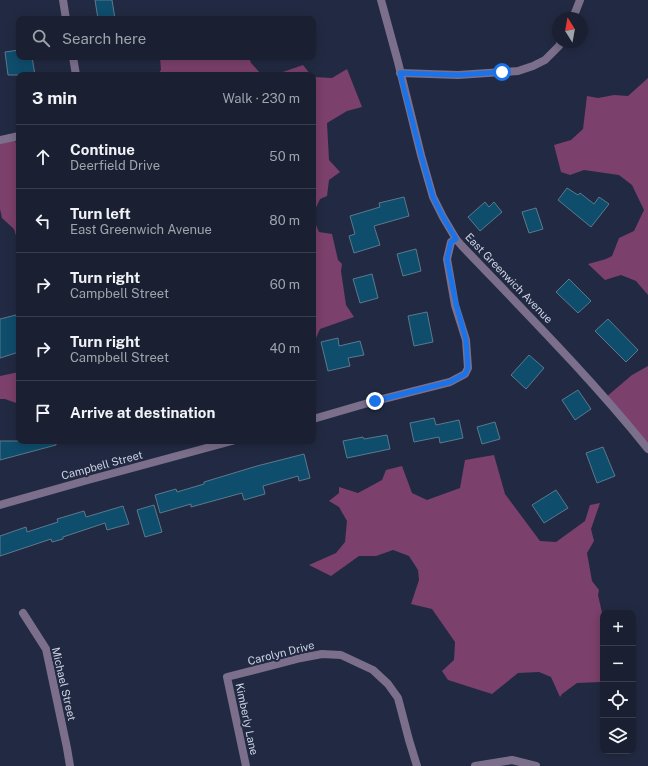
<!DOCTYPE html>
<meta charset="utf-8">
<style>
:root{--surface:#1a2032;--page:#272d3e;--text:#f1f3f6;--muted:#9fa3ac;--line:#383e4d}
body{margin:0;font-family:"Public Sans",sans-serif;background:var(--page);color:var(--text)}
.controls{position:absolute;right:12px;bottom:12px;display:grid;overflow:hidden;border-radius:8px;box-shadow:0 2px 10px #0003}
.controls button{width:36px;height:36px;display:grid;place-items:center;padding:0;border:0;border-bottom:1px solid var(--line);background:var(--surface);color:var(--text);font:20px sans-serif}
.compass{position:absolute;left:552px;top:12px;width:36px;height:36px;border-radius:50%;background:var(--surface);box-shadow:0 2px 10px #0003;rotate:349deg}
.stop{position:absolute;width:12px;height:12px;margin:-9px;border:3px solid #1a73e8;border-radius:50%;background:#fff}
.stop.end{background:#1a73e8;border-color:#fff;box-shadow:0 1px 4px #0008}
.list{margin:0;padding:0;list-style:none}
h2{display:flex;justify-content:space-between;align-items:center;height:52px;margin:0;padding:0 16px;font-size:17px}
h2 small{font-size:13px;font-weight:400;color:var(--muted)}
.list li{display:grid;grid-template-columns:26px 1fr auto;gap:12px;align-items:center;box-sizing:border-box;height:64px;padding:0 16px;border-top:1px solid var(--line)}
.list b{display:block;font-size:15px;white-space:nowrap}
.list p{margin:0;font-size:13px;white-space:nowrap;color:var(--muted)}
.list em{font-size:13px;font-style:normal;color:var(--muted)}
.icon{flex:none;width:22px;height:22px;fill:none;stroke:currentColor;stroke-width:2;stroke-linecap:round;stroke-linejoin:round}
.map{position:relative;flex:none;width:648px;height:766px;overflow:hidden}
.search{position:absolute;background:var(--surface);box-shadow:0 2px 10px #0003;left:16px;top:16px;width:300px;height:44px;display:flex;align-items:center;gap:10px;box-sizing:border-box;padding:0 14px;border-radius:8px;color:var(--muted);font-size:15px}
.panel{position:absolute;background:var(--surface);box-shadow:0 2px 10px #0003;left:16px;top:72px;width:300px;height:372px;border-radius:8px}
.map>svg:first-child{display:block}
.forest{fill:#7b406b}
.building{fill:#0f4d6c;stroke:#5a798d}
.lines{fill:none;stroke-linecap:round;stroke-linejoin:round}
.minor{stroke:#7b6f8b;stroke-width:8}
.tertiary{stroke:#7b6f8b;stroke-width:8}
.route{stroke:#1a73e8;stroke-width:5}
.labels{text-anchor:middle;stroke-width:4;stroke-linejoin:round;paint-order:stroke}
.street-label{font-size:11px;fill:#ccd2e2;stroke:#222a43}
</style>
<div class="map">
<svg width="648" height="766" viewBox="0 0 648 766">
<rect width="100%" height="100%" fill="#222a43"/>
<!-- forest -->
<g class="forest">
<path d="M160 57H249L251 63 261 74 280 73 303 65 311 75H157L161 70Z"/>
<path d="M347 69 362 107 347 111 327 123 329 160 340 172 329 180 327 196 320 199 313 214V77L332 78Z"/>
<path d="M648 78V295L636 281 621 275 605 280 588 264 606 259 612 256 619 238 634 231 644 210 632 185 619 175 584 170 570 175 561 172 554 145 571 140 583 129 587 96 598 98 614 95 628 96Z"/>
<path d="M14 136 19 156V245L14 229 2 218 0 209V138Z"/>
<path d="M313 218 319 232 332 234 338 260 342 264 341 271 346 305 354 317 320 329 313 345Z"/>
<path d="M648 366V450L605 398 632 375Z"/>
<path d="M19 372V404L5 399H0V376Z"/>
<path d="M494 455 505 494 540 541 556 542 585 521 590 505 600 503 591 529 594 541 587 553 592 581 599 590 598 595 603 617V676L601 682 577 683 562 694 560 697 551 677 539 672 518 673 492 694 448 680 442 671 454 660 455 642 432 609 411 604 419 580 418 570 409 556 393 550 376 556H359L331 576 309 565 336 553 345 542 347 521 339 507 329 501 339 493V487L358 493 382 480 386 470 402 466 412 493 427 500 460 488 465 460Z"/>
</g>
<!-- building -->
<g class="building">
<path d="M95 0H112L115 19H98Z"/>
<path d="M19 50V57H32L35 75H8L5 52Z"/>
<path d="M567 188 578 195 580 193 594 204 599 197 609 204 591 227 558 200Z"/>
<path d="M404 197 409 216 374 226 380 245 354 253 349 236 355 234 350 216 380 207 379 203Z"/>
<path d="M485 202 489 207 494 202 502 212 480 231 468 217Z"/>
<path d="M536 208 543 229 529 233 522 212Z"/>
<path d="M416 249 421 271 403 276 397 254Z"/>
<path d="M372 274 378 298 360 303 353 279Z"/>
<path d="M569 279 591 301 578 313 556 292Z"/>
<path d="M427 312 433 342 414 346 408 316Z"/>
<path d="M16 315 19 324V352L0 358V319Z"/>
<path d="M608 319 638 350 626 362 595 331Z"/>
<path d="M338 338 339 346 360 341 364 355 348 358 350 366 328 371 321 342Z"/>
<path d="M529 355 544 368 526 389 511 375Z"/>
<path d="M578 390 591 409 575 420 562 400Z"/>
<path d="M434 418 436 425 459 420 463 438 440 443 439 437 414 442 410 423Z"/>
<path d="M495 422 500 439 482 444 477 427Z"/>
<path d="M387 435 390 449 347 458 343 441 363 437 364 439Z"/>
<path d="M0 441H56V445L0 460Z"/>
<path d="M603 447 615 476 597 483 586 453Z"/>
<path d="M304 454 310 478 299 481 298 476 263 486 265 494 244 500 242 493 191 507V504L160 513 155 495 176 489 177 492 204 484V482L257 466Z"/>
<path d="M556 490 568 508 544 523 532 505Z"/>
<path d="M154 505 162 532 145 537 137 510Z"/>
<path d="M123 506 129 524 107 530 105 523 63 537V539L52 542 51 539 0 556V536L26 527 27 532 58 522 57 519 84 511 86 517Z"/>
</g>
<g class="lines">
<!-- minor -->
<g class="minor">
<path d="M63 0 66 19"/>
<path d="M573 18 580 0"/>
<path d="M73 57 76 75"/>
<path d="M400 73 458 75 518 71 533 66 545 60 559 46 561 42"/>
<path d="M0 140 19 136"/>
<path d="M313 419 375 401 450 382 465 374 468 368 466 340 455 305 447 259 451 242 456 239"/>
<path d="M0 505 88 480 232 441"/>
<path d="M23 613 46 649 67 748 70 766"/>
<path d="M246 766 227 677 301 658 322 654 341 655 373 670 388 684 398 698 409 740 417 766"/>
<path d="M475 766 512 760 536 766"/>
</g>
<!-- tertiary -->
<path class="tertiary" d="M381 0 398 62 421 155 433 197 443 217 456 239 462 246C525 312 590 377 648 449"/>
</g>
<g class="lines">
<!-- route -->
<path class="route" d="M375 401 450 382 465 374 468 368 466 340 456 304 447 259 451 242 456 239 443 217 433 197 421 155 400 73 458 75 502 72"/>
</g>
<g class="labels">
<!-- street labels -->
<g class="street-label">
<text transform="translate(509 278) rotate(46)" y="4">East Greenwich Avenue</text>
<text transform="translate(102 465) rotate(-15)" y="4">Campbell Street</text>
<text transform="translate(281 653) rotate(-14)" y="4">Carolyn Drive</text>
<text transform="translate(64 684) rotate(77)" y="4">Michael Street</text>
<text transform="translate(247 719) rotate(78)" y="4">Kimberly Lane</text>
</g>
</g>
</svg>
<div class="controls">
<button>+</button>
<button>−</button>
<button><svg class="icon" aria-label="locate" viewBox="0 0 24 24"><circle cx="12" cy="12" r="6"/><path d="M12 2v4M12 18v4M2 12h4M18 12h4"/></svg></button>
<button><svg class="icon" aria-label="layers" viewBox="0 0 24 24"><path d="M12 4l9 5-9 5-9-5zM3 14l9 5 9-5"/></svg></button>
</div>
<svg class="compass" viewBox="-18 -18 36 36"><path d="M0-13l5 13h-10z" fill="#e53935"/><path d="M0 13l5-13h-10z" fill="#9fa3ac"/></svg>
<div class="stop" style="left:502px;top:72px"></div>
<div class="stop end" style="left:375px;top:401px"></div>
<div class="search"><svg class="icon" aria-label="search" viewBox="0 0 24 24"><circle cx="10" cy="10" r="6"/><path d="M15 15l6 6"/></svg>Search here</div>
<section class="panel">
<h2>3 min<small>Walk · 230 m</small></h2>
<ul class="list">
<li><svg class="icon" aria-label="ahead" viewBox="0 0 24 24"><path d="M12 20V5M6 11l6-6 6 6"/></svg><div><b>Continue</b><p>Deerfield Drive</p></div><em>50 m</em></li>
<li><svg class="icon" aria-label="left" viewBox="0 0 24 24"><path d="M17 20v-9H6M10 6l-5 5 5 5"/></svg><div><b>Turn left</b><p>East Greenwich Avenue</p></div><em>80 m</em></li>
<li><svg class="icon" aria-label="right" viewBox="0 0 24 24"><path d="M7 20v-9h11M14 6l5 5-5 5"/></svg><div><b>Turn right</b><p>Campbell Street</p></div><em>60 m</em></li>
<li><svg class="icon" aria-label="right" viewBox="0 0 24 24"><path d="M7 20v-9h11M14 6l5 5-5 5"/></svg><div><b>Turn right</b><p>Campbell Street</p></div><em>40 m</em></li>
<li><svg class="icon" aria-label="arrive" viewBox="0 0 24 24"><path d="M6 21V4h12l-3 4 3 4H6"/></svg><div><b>Arrive at destination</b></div></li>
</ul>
</section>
</div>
